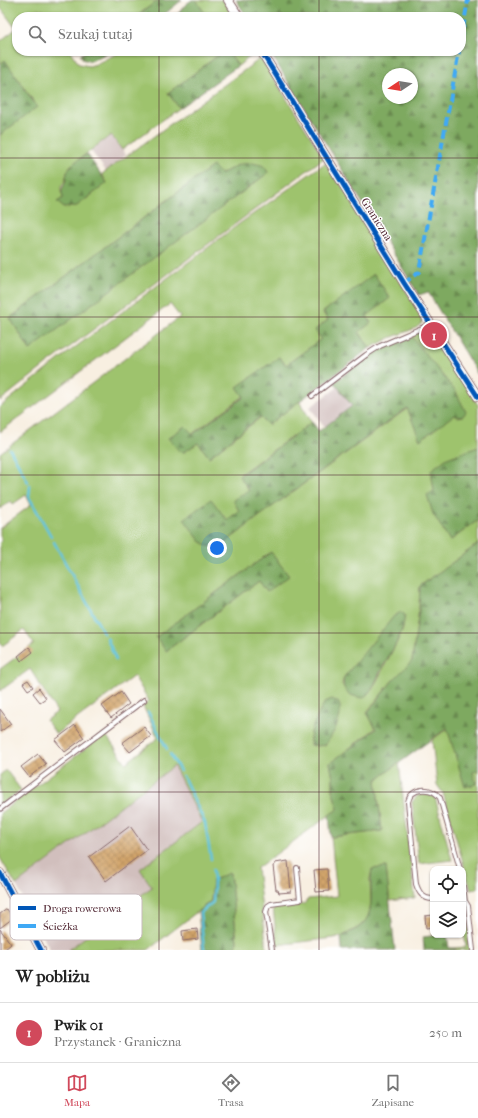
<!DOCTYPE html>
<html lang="pl">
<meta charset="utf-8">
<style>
:root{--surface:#fff;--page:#f6f6f6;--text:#222;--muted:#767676;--line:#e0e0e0;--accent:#d1495b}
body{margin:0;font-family:"IM FELL French Canon",serif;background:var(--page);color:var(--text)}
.controls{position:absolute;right:12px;bottom:12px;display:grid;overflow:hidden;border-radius:8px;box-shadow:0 1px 3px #0004}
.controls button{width:36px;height:36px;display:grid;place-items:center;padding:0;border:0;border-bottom:1px solid var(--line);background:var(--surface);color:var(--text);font:20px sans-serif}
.compass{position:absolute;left:382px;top:68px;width:36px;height:36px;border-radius:50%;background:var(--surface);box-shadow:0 1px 3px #0004;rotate:258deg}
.you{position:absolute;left:217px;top:548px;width:14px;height:14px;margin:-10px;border:3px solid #fff;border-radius:50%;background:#1a73e8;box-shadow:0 0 0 6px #1a73e833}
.badge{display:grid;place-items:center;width:26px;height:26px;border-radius:50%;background:var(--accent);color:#fff;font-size:13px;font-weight:700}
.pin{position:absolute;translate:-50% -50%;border:2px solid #fff;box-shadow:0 1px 4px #0006}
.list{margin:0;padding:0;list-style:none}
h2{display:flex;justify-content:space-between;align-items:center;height:52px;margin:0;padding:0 16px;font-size:17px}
h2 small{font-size:13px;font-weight:400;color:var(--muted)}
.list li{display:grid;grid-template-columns:26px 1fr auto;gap:12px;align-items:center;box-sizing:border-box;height:60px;padding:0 16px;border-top:1px solid var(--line)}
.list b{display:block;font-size:15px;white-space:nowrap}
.list p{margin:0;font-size:13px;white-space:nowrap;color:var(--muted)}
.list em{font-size:13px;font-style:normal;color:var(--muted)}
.icon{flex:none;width:22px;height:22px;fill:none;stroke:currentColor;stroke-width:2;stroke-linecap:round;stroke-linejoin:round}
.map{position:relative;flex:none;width:478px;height:950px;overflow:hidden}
.search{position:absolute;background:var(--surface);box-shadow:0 1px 3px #0004;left:12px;right:12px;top:12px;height:44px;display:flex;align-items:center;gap:10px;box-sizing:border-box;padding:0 14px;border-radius:16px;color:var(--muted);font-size:15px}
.sheet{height:112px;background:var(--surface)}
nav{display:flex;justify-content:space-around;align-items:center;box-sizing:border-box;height:56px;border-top:1px solid var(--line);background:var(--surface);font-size:11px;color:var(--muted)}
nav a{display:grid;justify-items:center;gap:2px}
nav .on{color:var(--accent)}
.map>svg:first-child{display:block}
.industrial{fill:#d1bfbd}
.green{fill:#9ec36d;stroke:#74714c;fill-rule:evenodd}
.forest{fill:url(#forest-firs);stroke:#646446;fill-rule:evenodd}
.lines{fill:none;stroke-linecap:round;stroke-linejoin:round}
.stream{stroke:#61c4df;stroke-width:2.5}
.building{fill:url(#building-cross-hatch)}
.lane-casing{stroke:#87686b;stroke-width:6}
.street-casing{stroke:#87686b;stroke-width:10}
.lane{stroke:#fff;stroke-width:4}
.street{stroke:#fff;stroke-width:8}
.quiet{stroke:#3fa9f5;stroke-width:4;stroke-dasharray:8 4;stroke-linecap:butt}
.cycleway-casing{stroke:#fff;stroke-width:8}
.cycleway{stroke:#0057b8;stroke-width:5}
.grid{fill:none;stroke:#4a1f2b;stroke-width:1;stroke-opacity:0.55}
.labels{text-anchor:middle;stroke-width:3;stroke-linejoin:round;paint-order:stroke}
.street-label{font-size:11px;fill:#4a1f2b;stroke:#fff}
.key{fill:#fff;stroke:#c9bcbf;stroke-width:1}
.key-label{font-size:11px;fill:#4a1f2b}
</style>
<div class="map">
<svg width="478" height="950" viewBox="0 0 478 950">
<defs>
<pattern id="forest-firs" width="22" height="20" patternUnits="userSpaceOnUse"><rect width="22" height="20" fill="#7ea960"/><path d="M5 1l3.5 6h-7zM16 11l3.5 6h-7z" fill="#69894f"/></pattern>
<pattern id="building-cross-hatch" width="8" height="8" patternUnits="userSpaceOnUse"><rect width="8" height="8" fill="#d1a46a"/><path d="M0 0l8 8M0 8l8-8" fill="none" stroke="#ac8557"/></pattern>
</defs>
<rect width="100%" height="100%" fill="#fff"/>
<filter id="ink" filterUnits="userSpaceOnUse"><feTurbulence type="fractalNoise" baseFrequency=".025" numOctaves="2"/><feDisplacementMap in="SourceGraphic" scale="8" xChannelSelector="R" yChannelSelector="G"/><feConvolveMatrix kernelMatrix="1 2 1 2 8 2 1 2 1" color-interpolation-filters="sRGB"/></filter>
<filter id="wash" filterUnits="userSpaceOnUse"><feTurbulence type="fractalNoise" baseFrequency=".012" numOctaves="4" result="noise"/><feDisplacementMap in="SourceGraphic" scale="16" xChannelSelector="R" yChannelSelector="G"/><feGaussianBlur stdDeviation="0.9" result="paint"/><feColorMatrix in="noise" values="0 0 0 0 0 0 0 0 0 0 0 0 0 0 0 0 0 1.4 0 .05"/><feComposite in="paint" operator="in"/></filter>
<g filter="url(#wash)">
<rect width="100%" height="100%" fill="#f8efe1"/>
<!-- industrial -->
<g class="industrial">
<path d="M112 135 126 155 106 171 91 151Z"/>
<path d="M338 387 352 406 324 427 310 407Z"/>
<path d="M174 765 202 822 140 869 152 887 68 950H50L16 885Z"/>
</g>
<!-- green -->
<g class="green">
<path d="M0 0H159L135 17H48L44 10 37 9 25 17H17V23L14 26 0 7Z"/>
<path d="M196 0H224L235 17H197L204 12Z"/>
<path d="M17 28V51H70L79 64 89 66 96 64 122 51H224L168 93 179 108 122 150 111 135 70 166 67 173 65 181 61 187V192L68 208 82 202 107 183 102 174 261 58 324 158 47 364 0 401V135L37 106 5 61 0 64V41ZM240 164 30 350 10 318 213 166 221 174Z"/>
<path d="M228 51H257L238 66Z"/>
<path d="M325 163 335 179 337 178 421 315 422 323 416 328 390 338 370 348 359 332 323 313 328 320 315 330 321 339 286 365 279 357 238 387 244 396 192 434 184 452 198 442 209 457 261 417 268 425 299 401 312 422 239 475 249 490 234 500 240 511 227 520 221 546 265 512 408 408 420 440 457 396 411 336 425 330 434 344 448 358 478 405V447L466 452 450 541 478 520V544L420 586 419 610 412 661 393 680 367 712 376 728 330 763 333 778V792L338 809 257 868 267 950H231L234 948 237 942 230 873 213 880 211 901 148 950H68L152 887 140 869 202 822 174 766 16 885 0 858V813L105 734 126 763 158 738 143 706 149 701 134 676 56 734 46 720 57 712 30 669 0 691V669L34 644 24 630 2 646 0 642V542L2 540 0 536V528L31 505 26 495 13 504 11 501 0 509V453L180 317 170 304 0 432V407L61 358 239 224ZM271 552 267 591 259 581 166 651 156 637ZM404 626 397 642 372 690 345 689 342 684 344 677ZM325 702 318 746 311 745C306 735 321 711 325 702Z"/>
<path d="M448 728 472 772 478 770V888L471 890 443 793 437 785 432 740Z"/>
<path d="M399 763 415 898 389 901 386 868 372 869 370 879 371 905 368 918 359 927 341 937 277 945 273 907 304 904 308 899 337 896 331 837 382 831 376 780Z"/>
<path d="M6 770 21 790 0 805V775Z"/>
<path d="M429 794 435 797 452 860 419 864 412 802 418 795Z"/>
<path d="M468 924 470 950H455V948L466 947 464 932Z"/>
</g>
<!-- forest -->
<g class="forest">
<path d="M159 0H182L161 17H135Z"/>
<path d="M192 0H196L204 12 197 17H175L186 4Z"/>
<path d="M236 0H478V375L428 292 419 295 269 51H461V17H247ZM388 74H412V98H388Z"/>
<path d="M86 51H111L91 61 84 60 80 55Z"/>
<path d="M224 51H228L238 66 179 108 168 93Z"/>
<path d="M5 60 37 107 0 135V64Z"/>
<path d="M87 154 107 183 77 206 64 208 57 202 63 198C60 188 63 189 66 180 66 178 66 176 67 173 69 164 80 159 87 154Z"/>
<path d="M252 163C261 165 265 164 268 173L30 350 10 318 213 166 221 174 240 164Z"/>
<path d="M374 274 390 298 367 316 371 323 359 332 370 348 268 425 260 417 209 457 198 443 184 452 179 451 168 438 185 426 193 434 244 397 237 387 279 357 286 365 321 339 315 330 328 320 323 312Z"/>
<path d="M411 336 456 392 466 412 463 416 458 417 454 415 420 440 407 408 265 512 221 546H208L200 541 184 519 211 499 227 520 239 511 233 500 249 490 239 476 312 422 319 431 352 406 334 382C358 365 383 343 411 336Z"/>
<path d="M478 447V520L450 541 433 514 427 495 434 491 431 470 447 458Z"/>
<path d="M478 544V770L473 772 476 784 465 787 447 728 376 780 382 831 331 837 329 815 338 809 333 792V778L330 763 376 729 367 713 393 680 412 661 419 610 420 586Z"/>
<path d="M271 552 289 576 267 592 259 581 166 651 156 637Z"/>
<path d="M401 612 405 615C403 636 391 652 381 670 376 680 373 691 363 698 350 696 341 693 344 677L394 616Z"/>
<path d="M332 699C334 700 336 701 338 702 346 712 332 737 325 745L318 746 311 745C306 735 320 711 325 702Z"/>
<path d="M386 867 395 950H378L377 949 342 950 341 937C346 934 353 931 358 928 378 914 368 889 372 869Z"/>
<path d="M229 873H230L237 942 234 948 231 950H202L198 911 211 901 213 880Z"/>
<path d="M439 935H447L449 948H455V950H424L423 937Z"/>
</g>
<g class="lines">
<!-- stream -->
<g class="stream">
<path d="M10 449 28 482"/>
<path d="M30 486 29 497 51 536"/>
<path d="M54 542 104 634"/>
<path d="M107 638 116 660"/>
<path d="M148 712 167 749"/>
<path d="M170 754 180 771"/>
<path d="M183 776 205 823 211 859"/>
<path d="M204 950 200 913 213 902 214 881 213 870"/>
</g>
</g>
<g id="blocks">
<!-- building -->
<g class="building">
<path d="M29 647 33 652 21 661 18 656Z"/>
<path d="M28 680 33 687 28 690 23 683Z"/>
<path d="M39 688 46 698 40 702 33 693Z"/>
<path d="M121 692 129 704 111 718 102 706Z"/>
<path d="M0 709 11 724 0 732Z"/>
<path d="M75 725 84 738 65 752 55 740Z"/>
<path d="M144 727 151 736 130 752 122 743Z"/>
<path d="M38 754 46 764 29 777 21 767Z"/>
<path d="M130 826 147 850 106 881 89 857Z"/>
<path d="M288 861 291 892 279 893 278 890H276L273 866 275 865V863Z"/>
<path d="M327 869 329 891 316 892 314 870Z"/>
<path d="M7 909 13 918 0 928V914Z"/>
<path d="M433 915V927L426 928 425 916Z"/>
<path d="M0 929 11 944 4 950H0Z"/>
<path d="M197 929 198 939 183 941 182 931Z"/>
</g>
</g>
</g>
<g filter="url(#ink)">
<use href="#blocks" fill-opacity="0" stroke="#87686b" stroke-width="1"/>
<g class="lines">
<!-- lane casing -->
<g class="lane-casing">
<g id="lane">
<path d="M312 396 366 355 380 346 431 324"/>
<path d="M0 809 144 700"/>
<path d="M463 886 465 901 468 906 473 950"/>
<path d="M433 899C423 899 419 893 416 884L408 802C411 787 432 786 440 798L460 869"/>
<path d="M272 950 266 912 268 906 271 904 300 900 297 868"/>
</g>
</g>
<!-- street casing -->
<g class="street-casing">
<g id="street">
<path d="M228 0 239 17"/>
<path d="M261 51 404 283 478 397"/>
<path d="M0 873 41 950"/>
</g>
</g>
<!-- lane -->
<use href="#lane" class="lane"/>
<!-- street -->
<use href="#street" class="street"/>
<!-- quiet -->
<g class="quiet">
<path d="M461 40 468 0"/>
<path d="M404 283 419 272 459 51"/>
</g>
<!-- cycleway casing -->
<g class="cycleway-casing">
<g id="cycleway">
<path d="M261 51 404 283 478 397"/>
<path d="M0 873 41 950"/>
</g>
</g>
<!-- cycleway -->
<use href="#cycleway" class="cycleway"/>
</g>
</g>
<!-- grid -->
<path class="grid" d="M159 0V17M319 0V17M159 51V950M319 51V950M0 158H478M0 317H478M0 475H478M0 633H478M0 792H478"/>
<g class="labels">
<!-- street labels -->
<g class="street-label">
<text transform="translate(377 219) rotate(58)" y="4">Graniczna</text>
</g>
</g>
<!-- legend -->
<rect x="10" y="894" width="132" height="46" rx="6" class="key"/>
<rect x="18" y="906" width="18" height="4" fill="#0057b8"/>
<rect x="18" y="924" width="18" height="4" fill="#3fa9f5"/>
<g class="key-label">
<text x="43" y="912">Droga rowerowa</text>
<text x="43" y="930">Ścieżka</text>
</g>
</svg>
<div class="controls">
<button><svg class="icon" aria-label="locate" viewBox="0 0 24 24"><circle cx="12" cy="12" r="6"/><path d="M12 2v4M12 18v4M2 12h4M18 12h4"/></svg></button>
<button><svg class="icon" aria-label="layers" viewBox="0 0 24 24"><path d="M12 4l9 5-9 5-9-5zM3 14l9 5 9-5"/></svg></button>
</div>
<svg class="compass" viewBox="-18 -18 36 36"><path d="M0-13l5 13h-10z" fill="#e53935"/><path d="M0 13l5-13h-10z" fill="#767676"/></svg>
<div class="you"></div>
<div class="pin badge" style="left:434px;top:335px">1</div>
<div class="search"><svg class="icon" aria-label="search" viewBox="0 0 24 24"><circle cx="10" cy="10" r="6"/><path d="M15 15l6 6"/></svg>Szukaj tutaj</div>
</div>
<section class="sheet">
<h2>W pobliżu<small></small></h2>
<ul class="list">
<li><span class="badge">1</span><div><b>Pwik 01</b><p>Przystanek · Graniczna</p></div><em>250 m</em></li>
</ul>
</section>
<nav>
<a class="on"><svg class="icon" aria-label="map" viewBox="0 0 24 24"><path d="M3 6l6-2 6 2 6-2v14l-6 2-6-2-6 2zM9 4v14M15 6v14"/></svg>Mapa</a>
<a><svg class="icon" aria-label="directions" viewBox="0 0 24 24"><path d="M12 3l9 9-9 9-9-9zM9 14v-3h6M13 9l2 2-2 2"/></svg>Trasa</a>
<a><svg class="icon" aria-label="saved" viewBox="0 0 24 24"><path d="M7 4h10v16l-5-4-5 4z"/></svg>Zapisane</a>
</nav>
